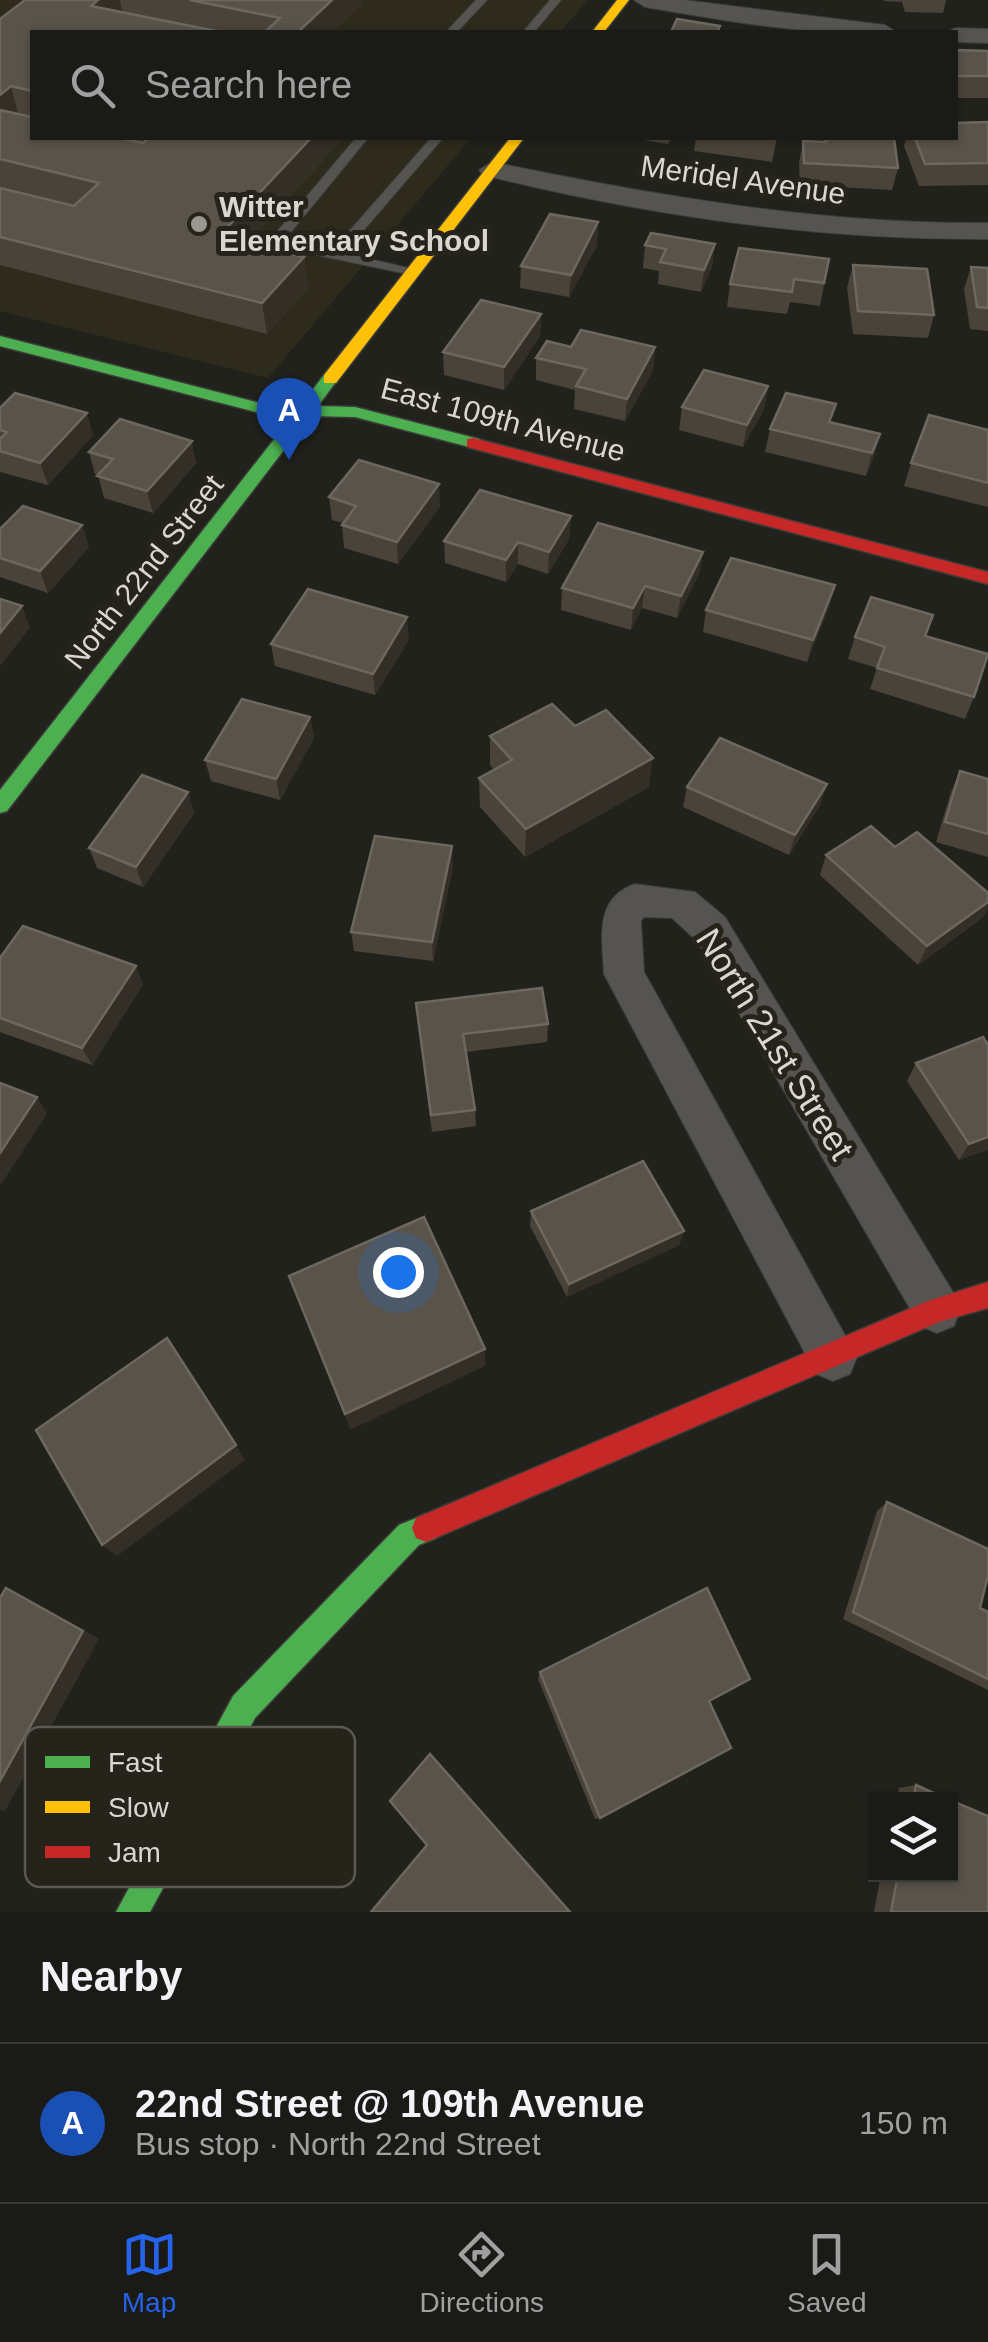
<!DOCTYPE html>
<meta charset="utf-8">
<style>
:root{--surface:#1a1a16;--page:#23231f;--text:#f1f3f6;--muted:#9fa1a1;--line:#383835;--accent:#2563eb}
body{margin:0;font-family:Arial,sans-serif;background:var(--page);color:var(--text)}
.controls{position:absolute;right:30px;bottom:30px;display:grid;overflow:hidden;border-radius:0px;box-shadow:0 2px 8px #0004}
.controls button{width:90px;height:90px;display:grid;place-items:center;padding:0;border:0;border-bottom:2px solid var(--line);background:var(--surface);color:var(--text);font:50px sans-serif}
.you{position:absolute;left:398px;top:1272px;width:35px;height:35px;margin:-25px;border:8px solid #fff;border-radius:50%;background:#1a73e8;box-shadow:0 0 0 15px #1a73e833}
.badge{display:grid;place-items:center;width:65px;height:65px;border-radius:50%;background:var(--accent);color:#fff;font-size:32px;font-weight:700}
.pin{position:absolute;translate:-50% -82px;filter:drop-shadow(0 2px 5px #0008)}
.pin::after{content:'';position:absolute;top:52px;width:35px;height:30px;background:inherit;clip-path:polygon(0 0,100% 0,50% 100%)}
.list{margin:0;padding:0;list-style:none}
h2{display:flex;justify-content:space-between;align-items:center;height:130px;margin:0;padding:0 40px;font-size:42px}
h2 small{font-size:32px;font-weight:400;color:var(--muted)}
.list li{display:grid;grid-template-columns:65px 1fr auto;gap:30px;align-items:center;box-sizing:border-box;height:160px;padding:0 40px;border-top:2px solid var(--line)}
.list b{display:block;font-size:38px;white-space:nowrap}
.list p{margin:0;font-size:32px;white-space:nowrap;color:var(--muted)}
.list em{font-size:32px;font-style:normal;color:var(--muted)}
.icon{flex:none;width:55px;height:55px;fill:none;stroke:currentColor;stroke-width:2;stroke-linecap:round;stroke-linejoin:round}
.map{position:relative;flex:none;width:988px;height:1912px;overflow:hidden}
.search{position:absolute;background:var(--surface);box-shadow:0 2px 8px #0004;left:30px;right:30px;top:30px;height:110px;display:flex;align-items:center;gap:25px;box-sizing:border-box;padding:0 35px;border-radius:0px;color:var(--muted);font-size:38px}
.sheet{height:290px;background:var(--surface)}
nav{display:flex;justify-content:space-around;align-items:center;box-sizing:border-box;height:140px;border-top:2px solid var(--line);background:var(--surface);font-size:28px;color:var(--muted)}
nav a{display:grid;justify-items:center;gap:5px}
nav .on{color:var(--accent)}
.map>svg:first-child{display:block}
.built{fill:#2e2b1d}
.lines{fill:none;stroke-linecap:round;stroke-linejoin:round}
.lane-casing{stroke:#3c3c38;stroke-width:2}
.street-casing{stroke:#3c3c38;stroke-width:2}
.fast-casing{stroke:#3c3c38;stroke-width:3}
.slow-casing{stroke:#3c3c38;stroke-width:3}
.jam-casing{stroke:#3c3c38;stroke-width:3}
.lane{fill:#555450;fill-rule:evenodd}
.street{fill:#555450;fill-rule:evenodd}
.fast{fill:#4caf50;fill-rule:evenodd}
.slow{fill:#ffc107;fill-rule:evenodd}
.jam{fill:#c62828;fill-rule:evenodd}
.wall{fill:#4a4339}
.shaded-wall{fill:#332f27}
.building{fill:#59534a;stroke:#6d685f;stroke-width:2.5}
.poi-dot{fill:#999893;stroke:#25231a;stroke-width:4}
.labels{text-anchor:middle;stroke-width:10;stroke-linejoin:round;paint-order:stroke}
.far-street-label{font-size:30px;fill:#d9d7d2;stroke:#25231a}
.far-poi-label{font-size:30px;font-weight:bold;fill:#d9d7d2;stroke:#25231a;text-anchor:start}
.street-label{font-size:35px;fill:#d9d7d2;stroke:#25231a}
.key{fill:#25231a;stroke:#5b5951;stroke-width:2.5}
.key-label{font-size:28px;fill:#d9d7d2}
</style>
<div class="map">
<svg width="988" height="1912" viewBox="0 0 988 1912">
<rect width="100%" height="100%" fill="#22221d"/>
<!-- built -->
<path class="built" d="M0 0H588L560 32H32V138H471L268 378 0 311Z"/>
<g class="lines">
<!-- lane casing -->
<g class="lane-casing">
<g id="lane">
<path d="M476 0H487L457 32H446Z"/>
<path d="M550 0H561L534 32H523Z"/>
<path d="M356 138H368L291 232 311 246 332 251 431 138H443L344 253 417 270V276L302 252 276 233Z"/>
</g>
</g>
<!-- street casing -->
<g class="street-casing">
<g id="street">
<path d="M634 0H684L885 25 896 32C812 37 728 21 645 7Z"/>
<path d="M956 28 988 29V43L956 42V32H946Z"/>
<path d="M492 162C657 196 819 224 988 223V239C818 240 648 216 483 175L479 170Z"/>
<path d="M635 884 695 892 725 917 954 1294 960 1310 954 1326 937 1333 920 1326 697 941 672 918 644 917 641 921 644 972 857 1357 850 1374 833 1381 816 1374 604 974C602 938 594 898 635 884Z"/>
</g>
</g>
<!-- fast casing -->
<g class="fast-casing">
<g id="fast">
<path d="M0 336 264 404 301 405 324 375 330 374 338 379 318 406 355 407 479 439 482 443 473 448 355 417 310 416 7 811 0 813V790L293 415 264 414 0 346Z"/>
<path d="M426 1514 436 1518 440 1528 436 1538 419 1545 255 1718 150 1912H116L233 1696 399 1525Z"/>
</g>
</g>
<!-- slow casing -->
<g class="slow-casing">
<g id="slow">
<path d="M617 0H629L604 32H592Z"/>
<path d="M510 138H524L336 383H324V375Z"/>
</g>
</g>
<!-- jam casing -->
<g class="jam-casing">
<g id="jam">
<path d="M473 438 988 572V584L467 447V439Z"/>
<path d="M988 1282V1308L939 1322 426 1542 416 1538 412 1528 416 1518 928 1301Z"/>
</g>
</g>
<!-- lane -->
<use href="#lane" class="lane"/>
<!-- street -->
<use href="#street" class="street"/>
<!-- fast -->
<use href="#fast" class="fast"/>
<!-- slow -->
<use href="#slow" class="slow"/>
<!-- jam -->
<use href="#jam" class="jam"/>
</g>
<!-- wall -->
<g class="wall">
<path d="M25 0H362V4L332 32H32V138H343L248 242 304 257 308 288 267 334 0 265V19Z"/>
<path d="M884 0H946L943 13 905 12 902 2 884 1Z"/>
<path d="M956 50 988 51V98H956Z"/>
<path d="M988 122V185L919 186 904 146 906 138H956Z"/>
<path d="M630 138H671L668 144Z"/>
<path d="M696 138H777L772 162 694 151Z"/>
<path d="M824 138H894L898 168 892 190 800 185 799 163 803 141 824 142Z"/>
<path d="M598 222 597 245 569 297 520 288 521 266Z"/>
<path d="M715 244 712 267 701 292 658 284 659 271 643 268 645 245Z"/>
<path d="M829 259 820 306 790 302 787 314 727 307 730 284Z"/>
<path d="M853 265 934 315 928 338 853 334 847 288Z"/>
<path d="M971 267 988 268V331L970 329 964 289Z"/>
<path d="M541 314 540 336 504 390 444 375 443 352Z"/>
<path d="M571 347H655L653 370 625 421 574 409 575 390 536 380V358Z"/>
<path d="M768 386 764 409 743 447 679 430 682 407Z"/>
<path d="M0 408 93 435 48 485 0 472Z"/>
<path d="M831 423 880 434 866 476 765 452 770 429Z"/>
<path d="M988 430V507L904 486 911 463Z"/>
<path d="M89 452 196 463 153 513 104 498 98 475 95 474Z"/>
<path d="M329 497 440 506 398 564 344 548 342 525 343 523 332 520Z"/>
<path d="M571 516 569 539 548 574 518 564 506 582 445 563 444 541Z"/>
<path d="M0 529 89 547 48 593 0 577Z"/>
<path d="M703 552 699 574 677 618 642 608 631 630 561 610 562 588Z"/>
<path d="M835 585 829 607 807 662 703 632 706 610Z"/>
<path d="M926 636 974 697 965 719 870 689 877 668 848 659 855 637Z"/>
<path d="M409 639 375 695 275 666 271 644Z"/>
<path d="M310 717 314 738 280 800 211 781 205 760Z"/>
<path d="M575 726 649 787 525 857 480 807 479 778 494 770 490 765V736Z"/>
<path d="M960 771 988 779V857L936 842 951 792Z"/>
<path d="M827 784 820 805 789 855 683 807 687 787Z"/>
<path d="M188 792 194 813 143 887 97 868 89 848Z"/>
<path d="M895 847 983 917 918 965 820 875 826 855Z"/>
<path d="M453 866 433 961 354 951 351 932Z"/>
<path d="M0 958 143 984 92 1065 0 1032Z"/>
<path d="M418 1022 548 1024 547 1042 466 1052 475 1110 476 1126 432 1132Z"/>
<path d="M988 1045V1149L959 1160 907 1081 916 1063Z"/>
<path d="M531 1211 684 1231 679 1245 567 1297 530 1226Z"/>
<path d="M887 1502 980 1608 988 1612V1690L843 1619 877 1511Z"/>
<path d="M540 1672 740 1685 709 1702 600 1818 595 1819 538 1679Z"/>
<path d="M916 1785 949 1800H896L899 1788Z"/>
<path d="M881 1874H950L988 1912H874Z"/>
</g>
<!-- shaded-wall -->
<g class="shaded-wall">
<path d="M98 0H120L123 15 91 6Z"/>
<path d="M332 0H362V4L332 32H298Z"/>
<path d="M11 86 19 117 0 132V95Z"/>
<path d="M311 138H343L226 266 220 235Z"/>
<path d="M598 222 597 245 569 297 571 275Z"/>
<path d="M715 244 712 267 701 292 704 270Z"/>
<path d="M304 257 308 288 267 334 262 303Z"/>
<path d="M541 314 540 336 504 390V367Z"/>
<path d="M655 347 653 370 625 421 627 399Z"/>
<path d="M768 386 764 409 743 447 747 425Z"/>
<path d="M87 413 93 435 48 485 40 463Z"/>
<path d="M880 434 874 457 866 476 872 453Z"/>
<path d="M192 441 196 463 153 513 147 491Z"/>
<path d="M439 484 440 506 398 564 397 542Z"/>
<path d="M571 516 569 539 548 574 549 552Z"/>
<path d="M82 525 89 547 48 593 40 571Z"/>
<path d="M518 542V564L506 582V560Z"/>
<path d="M703 552 699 574 677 618 681 596Z"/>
<path d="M835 585 829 607 807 662 813 640Z"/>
<path d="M645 586 642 608 631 630 633 608Z"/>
<path d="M22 606 30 628 0 666V633Z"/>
<path d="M407 617 409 639 375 695 373 674Z"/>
<path d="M310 717 314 738 280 800 276 779Z"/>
<path d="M653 758 649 787 525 857 526 829Z"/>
<path d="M827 784 820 805 789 855 795 835Z"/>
<path d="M188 792 194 813 143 887 136 867Z"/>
<path d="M452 846 453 866 433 961 432 942Z"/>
<path d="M988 902V909L983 917 918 965 927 946Z"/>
<path d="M136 966 143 984 92 1065 82 1048Z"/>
<path d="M37 1097 47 1114 0 1186V1153Z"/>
<path d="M988 1137V1149L959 1160 969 1144Z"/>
<path d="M684 1231 679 1245 567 1297 569 1284Z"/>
<path d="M485 1349V1366L350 1430 345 1414Z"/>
<path d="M236 1445 245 1460 117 1556 102 1545Z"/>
<path d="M6 1588 99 1639 5 1811 0 1810V1781Z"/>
</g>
<!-- building -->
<g class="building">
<path d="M25 0H98L91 6 221 32H32V91L11 86 0 95V19Z"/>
<path d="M190 0H332L298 32H265L280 18Z"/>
<path d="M677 19 720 26 717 32H671Z"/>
<path d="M956 50 988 51V76H957L956 70Z"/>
<path d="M0 110 32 117V138H119L143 143 149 138H311L220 235 304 257 262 303 0 237V188L74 206 99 183 0 159Z"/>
<path d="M988 122V163L925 164 915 138H956V123Z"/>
<path d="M826 138H894L898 168 804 163 803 141 826 142Z"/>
<path d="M550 214 598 222 571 275 521 266Z"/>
<path d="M651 233 715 244 704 270 660 262 666 249 645 245Z"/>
<path d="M739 248 829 259 824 283 794 279 792 292 730 284Z"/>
<path d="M853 265 927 269 934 315 858 311Z"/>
<path d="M971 267 988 268V308L977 307Z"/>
<path d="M481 300 541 314 504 367 443 352Z"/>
<path d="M581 330 655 347 627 399 576 386 586 369 536 358 547 341 571 347Z"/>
<path d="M704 370 768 386 747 425 682 407Z"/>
<path d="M15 393 87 413 40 463 0 451V439L7 432 0 430V408Z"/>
<path d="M786 393 836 404 829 422 880 434 872 453 770 429Z"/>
<path d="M929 415 988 430V483L911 463Z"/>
<path d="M120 419 192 441 147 491 97 476 113 459 89 452Z"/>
<path d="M359 460 439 484 397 542 342 525 356 506 329 497Z"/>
<path d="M480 490 571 516 549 552 518 542 506 560 444 541Z"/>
<path d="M23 506 82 525 40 571 0 558V529Z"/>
<path d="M598 523 703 552 681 596 645 586 633 608 562 588Z"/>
<path d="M731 558 835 585 813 640 706 610Z"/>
<path d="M308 589 407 617 373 674 271 644Z"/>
<path d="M871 597 933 615 925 636 988 654 974 697 877 668 885 647 855 637Z"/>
<path d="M0 599 22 606 0 633Z"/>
<path d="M242 699 310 717 276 779 205 760Z"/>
<path d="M552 704 575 726 606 710 653 758 526 829 479 778 512 760 490 736Z"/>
<path d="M720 738 827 784 795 835 687 787Z"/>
<path d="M960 771 988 779V834L945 822Z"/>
<path d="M142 775 188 792 136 867 89 848Z"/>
<path d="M871 826 895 847 917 832 988 893V902L927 946 826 855Z"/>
<path d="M375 836 452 846 432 942 351 932Z"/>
<path d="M23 926 136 966 82 1048 0 1018V958Z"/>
<path d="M542 988 548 1024 463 1034 475 1110 431 1115 416 1003Z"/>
<path d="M983 1037 988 1045V1137L969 1144 916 1063Z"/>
<path d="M0 1083 37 1097 0 1153Z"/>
<path d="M643 1161 684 1231 569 1284 531 1211Z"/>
<path d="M424 1217 485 1349 345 1414 289 1276Z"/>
<path d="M167 1338 236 1445 102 1545 36 1430Z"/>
<path d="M887 1502 988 1549V1575L980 1608 988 1612V1679L853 1612Z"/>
<path d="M6 1588 83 1631 0 1781V1598Z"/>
<path d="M707 1588 750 1679 709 1701 731 1748 600 1818 540 1672Z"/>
<path d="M430 1754 570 1912H371L427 1845 390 1801Z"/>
<path d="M916 1785 949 1800H913Z"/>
<path d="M950 1800 988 1816V1912H891L898 1874H950Z"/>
</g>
<!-- markers -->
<circle class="poi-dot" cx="199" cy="224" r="10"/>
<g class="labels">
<!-- far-street labels -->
<g class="far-street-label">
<text transform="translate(743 180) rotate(8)" y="10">Meridel Avenue</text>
<text transform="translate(503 420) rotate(15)" y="10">East 109th Avenue</text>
<text transform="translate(144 572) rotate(-52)" y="10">North 22nd Street</text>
</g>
<!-- far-poi labels -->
<g class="far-poi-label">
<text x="219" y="217">Witter<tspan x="219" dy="34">Elementary School</tspan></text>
</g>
<!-- street labels -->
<g class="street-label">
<text transform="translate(775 1044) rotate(58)" y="12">North 21st Street</text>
</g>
</g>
<!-- legend -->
<rect x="25" y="1727" width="330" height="160" rx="15" class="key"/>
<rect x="45" y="1756" width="45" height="12" fill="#4caf50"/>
<rect x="45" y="1801" width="45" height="12" fill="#ffc107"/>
<rect x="45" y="1846" width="45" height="12" fill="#c62828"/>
<g class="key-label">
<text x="108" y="1772">Fast</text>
<text x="108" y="1817">Slow</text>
<text x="108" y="1862">Jam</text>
</g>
</svg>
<div class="controls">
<button><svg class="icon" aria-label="layers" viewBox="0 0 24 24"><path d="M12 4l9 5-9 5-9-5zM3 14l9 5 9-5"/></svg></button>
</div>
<div class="you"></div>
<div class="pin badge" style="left:289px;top:460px;background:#1a4fb4">A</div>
<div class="search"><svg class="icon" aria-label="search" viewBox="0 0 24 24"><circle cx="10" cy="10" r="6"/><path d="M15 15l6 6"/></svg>Search here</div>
</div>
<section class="sheet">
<h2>Nearby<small></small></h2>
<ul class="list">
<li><span class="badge" style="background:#1a4fb4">A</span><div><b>22nd Street @ 109th Avenue</b><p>Bus stop · North 22nd Street</p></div><em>150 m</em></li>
</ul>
</section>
<nav>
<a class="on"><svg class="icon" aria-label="map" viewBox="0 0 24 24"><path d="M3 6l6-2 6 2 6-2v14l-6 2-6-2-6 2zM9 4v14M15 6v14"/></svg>Map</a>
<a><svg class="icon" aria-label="directions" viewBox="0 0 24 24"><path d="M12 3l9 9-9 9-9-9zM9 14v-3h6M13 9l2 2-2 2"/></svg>Directions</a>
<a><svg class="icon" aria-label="saved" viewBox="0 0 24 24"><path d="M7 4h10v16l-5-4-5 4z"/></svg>Saved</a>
</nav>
